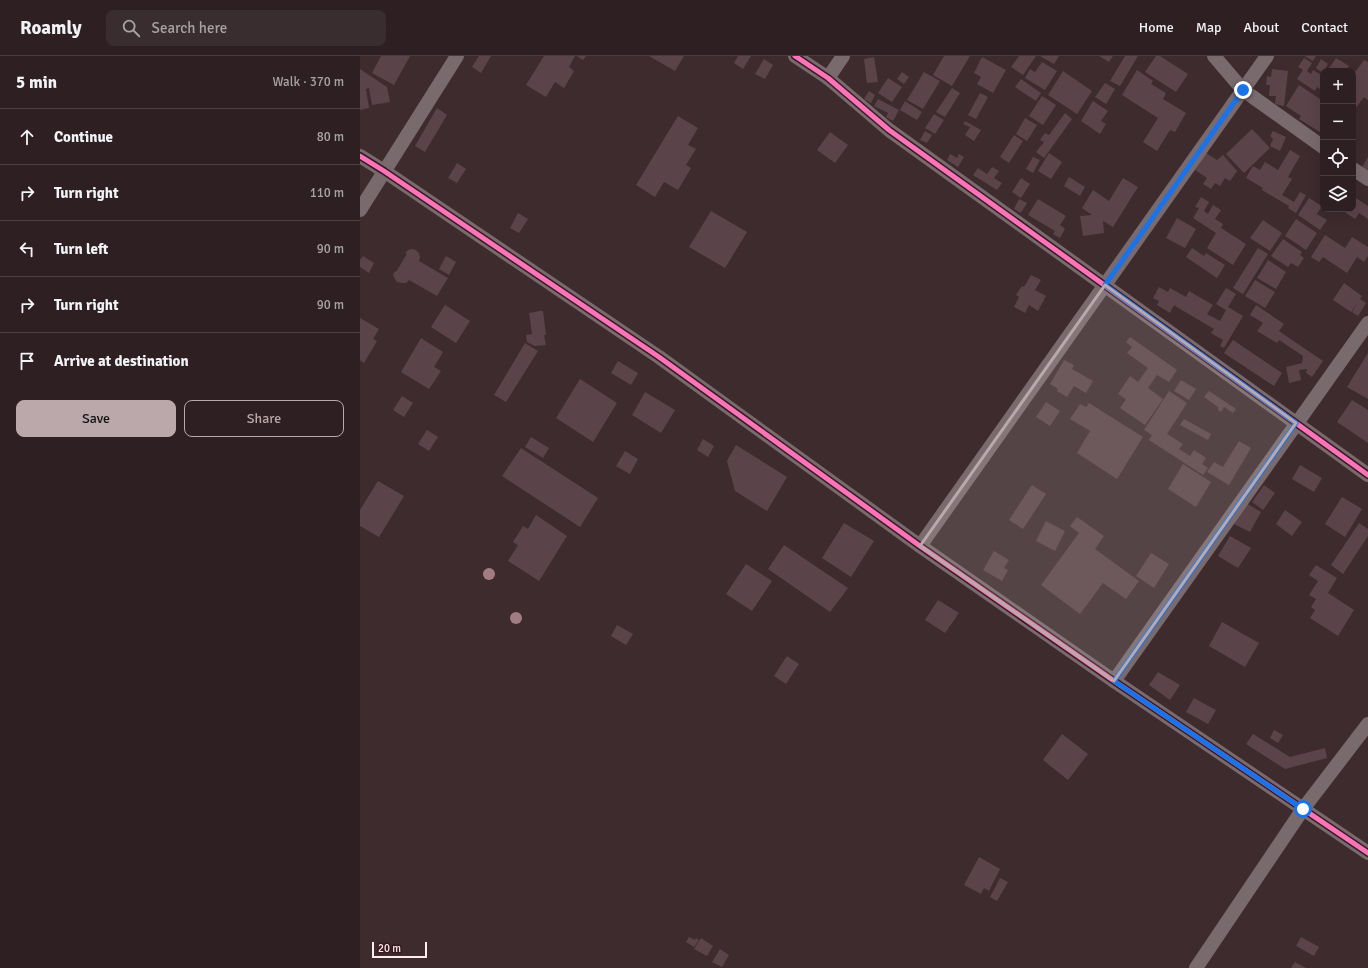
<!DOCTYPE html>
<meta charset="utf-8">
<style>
:root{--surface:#2e2022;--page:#3a2d2f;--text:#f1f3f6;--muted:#a7a3a5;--line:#493e40;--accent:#baa8ab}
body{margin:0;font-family:Signika,sans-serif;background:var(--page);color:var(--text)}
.controls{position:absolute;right:12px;top:12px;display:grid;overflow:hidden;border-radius:8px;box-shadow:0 4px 16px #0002}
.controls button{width:36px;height:36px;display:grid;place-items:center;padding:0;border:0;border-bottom:1px solid var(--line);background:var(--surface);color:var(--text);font:20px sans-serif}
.scale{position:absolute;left:12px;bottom:10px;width:55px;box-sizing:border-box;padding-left:4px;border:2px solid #feecee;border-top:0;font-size:11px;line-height:14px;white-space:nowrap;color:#feecee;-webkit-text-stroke:3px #391a21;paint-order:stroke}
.stop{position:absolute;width:12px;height:12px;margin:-9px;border:3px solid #1a73e8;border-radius:50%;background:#fff}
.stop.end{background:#1a73e8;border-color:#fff;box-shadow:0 1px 4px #0008}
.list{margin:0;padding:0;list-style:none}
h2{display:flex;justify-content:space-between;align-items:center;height:52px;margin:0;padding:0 16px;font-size:17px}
h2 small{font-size:13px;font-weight:400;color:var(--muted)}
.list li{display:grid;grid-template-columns:26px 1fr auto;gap:12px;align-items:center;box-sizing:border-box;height:56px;padding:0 16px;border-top:1px solid var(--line)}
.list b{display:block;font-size:15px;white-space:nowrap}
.list em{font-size:13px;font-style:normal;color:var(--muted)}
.actions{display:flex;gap:8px;padding:12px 16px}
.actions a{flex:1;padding:9px 0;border:1px solid var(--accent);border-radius:8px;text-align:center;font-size:14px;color:var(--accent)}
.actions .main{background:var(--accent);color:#111}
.icon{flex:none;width:22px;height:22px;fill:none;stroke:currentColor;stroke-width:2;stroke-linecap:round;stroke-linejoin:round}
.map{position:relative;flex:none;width:1008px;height:912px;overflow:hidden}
header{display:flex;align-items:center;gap:24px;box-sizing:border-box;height:56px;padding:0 20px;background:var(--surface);border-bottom:1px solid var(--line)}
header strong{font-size:19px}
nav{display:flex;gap:22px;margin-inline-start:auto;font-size:14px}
.search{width:280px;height:36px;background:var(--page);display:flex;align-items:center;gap:10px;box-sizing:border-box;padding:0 14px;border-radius:8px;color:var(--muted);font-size:15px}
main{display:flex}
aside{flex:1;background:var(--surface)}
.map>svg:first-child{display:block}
.building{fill:#5b4449}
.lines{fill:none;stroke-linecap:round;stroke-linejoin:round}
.street{stroke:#796a6d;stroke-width:14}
.cycleway-casing{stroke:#391a21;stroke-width:8}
.cycleway{stroke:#fb73b8;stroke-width:5}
.tree{fill:#a17d83}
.route{stroke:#1a73e8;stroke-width:5}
.marked{fill:#baa8ab;fill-opacity:0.2;stroke:#baa8ab;stroke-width:3;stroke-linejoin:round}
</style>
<header>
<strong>Roamly</strong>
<div class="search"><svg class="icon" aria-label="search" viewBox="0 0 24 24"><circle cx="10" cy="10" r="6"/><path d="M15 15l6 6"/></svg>Search here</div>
<nav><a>Home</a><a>Map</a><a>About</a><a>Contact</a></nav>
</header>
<main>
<aside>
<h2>5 min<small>Walk · 370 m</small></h2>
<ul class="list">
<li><svg class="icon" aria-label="ahead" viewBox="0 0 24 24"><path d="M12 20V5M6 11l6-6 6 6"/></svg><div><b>Continue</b></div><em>80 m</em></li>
<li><svg class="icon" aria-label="right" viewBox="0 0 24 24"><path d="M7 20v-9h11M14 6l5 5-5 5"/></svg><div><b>Turn right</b></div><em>110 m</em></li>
<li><svg class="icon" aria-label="left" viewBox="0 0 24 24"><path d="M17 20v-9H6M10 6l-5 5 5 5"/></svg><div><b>Turn left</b></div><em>90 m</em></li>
<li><svg class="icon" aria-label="right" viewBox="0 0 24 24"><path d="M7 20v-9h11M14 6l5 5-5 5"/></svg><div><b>Turn right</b></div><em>90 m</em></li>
<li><svg class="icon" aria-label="arrive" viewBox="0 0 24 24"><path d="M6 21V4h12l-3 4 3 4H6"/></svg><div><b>Arrive at destination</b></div></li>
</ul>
<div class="actions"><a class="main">Save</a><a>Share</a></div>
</aside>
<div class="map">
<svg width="1008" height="912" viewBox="0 0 1008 912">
<rect width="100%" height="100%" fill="#3d2b2e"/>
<!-- building -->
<g class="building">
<path d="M21 0H50L34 29 12 17Z"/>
<path d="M119 0H131L121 17 112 11Z"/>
<path d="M184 0H215L209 11 214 15 204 32 195 26 186 41 166 29Z"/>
<path d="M217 0H226L223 4Z"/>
<path d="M289 0H324L315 15Z"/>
<path d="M378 0H391L383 13 374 7Z"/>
<path d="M584 0H610L592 30 573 19Z"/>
<path d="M659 0H676L663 19 651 11Z"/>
<path d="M680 0H699L694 8Z"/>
<path d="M739 0H753L749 6Z"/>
<path d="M765 0H778L760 30 750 25Z"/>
<path d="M796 0H800L828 18 816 36 785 16Z"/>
<path d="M945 0H956L953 5Z"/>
<path d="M514 1 518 26 507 27 504 3Z"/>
<path d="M622 1 646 14 633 37 617 28 621 21 614 17Z"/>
<path d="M944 2 952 7 947 15 951 18 953 14 963 20V35L957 31 955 35 937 23 943 14 938 11Z"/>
<path d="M976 2 989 10 986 15H967Z"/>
<path d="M404 3 413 9 405 23 395 18Z"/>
<path d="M961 3 968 8 963 17 956 12Z"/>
<path d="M1004 4 1008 6V44L1004 41 995 53 993 52V19Z"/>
<path d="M682 6 697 15 685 34 665 22 670 13 675 16Z"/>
<path d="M0 13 27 31 30 46 12 49 9 32 6 33 9 52 0 54Z"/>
<path d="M912 13 928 15 924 50 915 48 916 40H909L910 29H906L907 20 911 21Z"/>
<path d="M777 14 793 25 791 28 806 37 803 43 826 57 815 76 810 74 797 95 783 86 798 62 762 39Z"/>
<path d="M703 15 732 35 717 58 688 39Z"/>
<path d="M542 16 549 21 544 28 537 23Z"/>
<path d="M564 16 580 25 563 53 547 44Z"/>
<path d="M528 22 542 31 532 46 518 37Z"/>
<path d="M661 23 681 37 676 45 655 31Z"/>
<path d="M745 27 755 33 746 48 735 41Z"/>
<path d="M939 29 963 45V78L939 63 941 60 926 50Z"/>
<path d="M592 32 600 37 585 61 576 56Z"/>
<path d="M509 35 515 39 511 47 504 43Z"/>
<path d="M620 37 628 41 616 63 608 59Z"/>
<path d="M682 40 696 49 683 69 669 60Z"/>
<path d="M518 43 539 54 533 65 526 61 528 57 514 50Z"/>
<path d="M545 45 562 56 557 64 540 54Z"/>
<path d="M733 45 748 55 741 65 746 68 740 78 721 65Z"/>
<path d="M77 52 87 59 65 96 55 90Z"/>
<path d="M705 57 712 63 684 102 676 96 684 86 680 84 685 77 689 79Z"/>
<path d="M574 58 584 64 575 78 565 72Z"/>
<path d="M318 60 338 72 328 89 336 93 326 109 331 112 318 134 304 126 295 141 276 129Z"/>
<path d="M665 62 677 69 667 85 656 78Z"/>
<path d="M605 65 621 74 614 85 605 79 610 71 603 68Z"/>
<path d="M892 73 910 92 884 117 866 98Z"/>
<path d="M565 75 572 79 567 87 560 84Z"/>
<path d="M913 75 926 81 920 95 910 90 913 83 910 80Z"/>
<path d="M470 76 488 89 475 107 457 94Z"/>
<path d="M654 79 663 85 649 107 640 101Z"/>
<path d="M930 94 940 100 928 121 932 123 922 139 934 146 940 136 946 139 936 157 928 152 929 150 902 134 903 132 886 122 893 110 900 114 905 106 918 114Z"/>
<path d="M689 97 702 106 691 123 678 115Z"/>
<path d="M846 97 857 104 863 99 877 115 870 125 865 122 860 130 855 127 851 133 843 128 847 122 835 114Z"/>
<path d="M590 98 597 102 599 98 604 101 598 111 587 104Z"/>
<path d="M673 101 680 104 673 117 666 113Z"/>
<path d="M1008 101V115L1002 111Z"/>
<path d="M97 107 106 113 97 127 88 122Z"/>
<path d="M632 111 639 115 634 122 642 127 637 134 613 119 618 112 627 118Z"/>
<path d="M709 121 725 131 720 140 704 130Z"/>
<path d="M661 122 670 128 661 142 652 136Z"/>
<path d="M763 122 778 131 753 171 743 165 744 177 723 180 720 160 732 159 722 152 733 134 749 145Z"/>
<path d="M993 140 1008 150V163L999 157 995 163 980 153H993Z"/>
<path d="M841 141 849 146 844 155 848 158 853 149 861 154 855 163 863 168 861 172 886 188 873 209 847 192 856 177 833 162 839 152 835 151Z"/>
<path d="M949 142 962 150 957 158 967 164 960 174 938 159Z"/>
<path d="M659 143 667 147 661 157 654 153Z"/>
<path d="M678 143 706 160 700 169 705 173 700 182 693 178 695 175 668 159Z"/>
<path d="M351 155 387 176 365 212 329 191Z"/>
<path d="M158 157 168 163 159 177 150 172Z"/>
<path d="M817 162 836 173 825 192 806 182Z"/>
<path d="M936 163 957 177 946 194 925 180Z"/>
<path d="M903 164 922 177 910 195 890 182Z"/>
<path d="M965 179 985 192 992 181 1008 191V200L1004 206 997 201 987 217 963 201 959 206 951 201Z"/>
<path d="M923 183 942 196 940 199 944 202 938 211 931 207 928 211 911 200Z"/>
<path d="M832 192 844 200 846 197 865 209 857 222 826 201Z"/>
<path d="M898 192 908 198 883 238 873 232Z"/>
<path d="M52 193 56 194 59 197 60 201 59 205 88 222 77 240 49 224 46 227H42L37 226 35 223 33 219 35 215 36 216 47 198 45 197 48 194Z"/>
<path d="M3 200 14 207 9 217 0 211V204Z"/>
<path d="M86 200 96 206 89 219 79 213Z"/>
<path d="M908 204 926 216 916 233 897 222Z"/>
<path d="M671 219 681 224 675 234 686 240 678 255 669 249 665 257 654 251 659 241 656 239 662 230 664 231Z"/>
<path d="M895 224 915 236 905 252 885 240Z"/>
<path d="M984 227 1002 240 1000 243 1006 247 998 260 992 256 998 246 991 256 973 244Z"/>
<path d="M799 231 808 236 810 232 826 241 829 235 853 249 847 258 860 265 866 254 856 248 866 232 876 238 868 251 883 260 864 292 860 290 863 284 851 277 854 273 805 244 814 249 810 257 797 249 799 245 793 242Z"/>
<path d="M85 249 110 265 96 287 71 271Z"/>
<path d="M896 249 924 268 919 275 963 305 952 321 946 317 947 313 939 314 941 324 929 327 926 311 942 307 943 300 919 284 917 287 897 275 903 267 890 259Z"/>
<path d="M180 255H183L186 279H184L186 289 175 290 167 286 166 279 172 278 169 257Z"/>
<path d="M0 262 19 273 13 283 17 285 4 307 0 304Z"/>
<path d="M770 281 817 314 809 326 797 319 788 332 803 343 785 369 760 352 766 343 758 338 770 320 778 326 788 312 767 297 772 291 766 286Z"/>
<path d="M61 282 83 296 74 311 81 315 69 333 41 316Z"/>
<path d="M873 284 922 317 914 330 864 297Z"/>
<path d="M165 287 178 295 146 346 134 339Z"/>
<path d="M1008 297V343L987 331Z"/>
<path d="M704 304 714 309 712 313 733 325 726 337 714 330 707 341 697 335 698 333 690 328Z"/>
<path d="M258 305 278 317 271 329 251 317Z"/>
<path d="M220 323 257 347 233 386 196 362Z"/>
<path d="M821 324 836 333 829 344 814 335Z"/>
<path d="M809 335 827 347 807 378 823 388 819 393 830 400 834 394 846 402 842 408 848 412 843 419 789 384 792 379 784 374Z"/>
<path d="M849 335 876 353 873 357 864 351 861 356 858 354V351L844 341Z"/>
<path d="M285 336 315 354 301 377 272 359Z"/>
<path d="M42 340 53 347 44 361 33 354Z"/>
<path d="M992 344 1008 354V387L977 366Z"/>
<path d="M686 346 700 355 690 370 676 361Z"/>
<path d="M729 347 783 381 757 423 717 397 730 375 710 363 720 348 726 351Z"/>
<path d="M824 363 851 378 848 384 820 369Z"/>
<path d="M67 374 78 381 69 395 58 388Z"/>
<path d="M171 381 189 392 183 402 165 391Z"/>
<path d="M343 383 354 390 348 401 337 394Z"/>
<path d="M879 385 891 392 869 429 847 416 854 406 863 411Z"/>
<path d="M376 389 427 421 407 455 375 435 367 405Z"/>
<path d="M161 392 238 442 220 471 142 420Z"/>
<path d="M265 395 278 403 270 418 256 410Z"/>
<path d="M823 408 851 426 836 451 808 433Z"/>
<path d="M940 409 962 422 954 436 932 423Z"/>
<path d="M18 425 44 440 19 481 0 470V454Z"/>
<path d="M672 429 686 438 663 473 649 464Z"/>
<path d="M904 429 915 437 903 454 892 446Z"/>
<path d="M982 441 1002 453 985 481 965 468Z"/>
<path d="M886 447 901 456 890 476 874 468Z"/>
<path d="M925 454 942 466 932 480 916 468Z"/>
<path d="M176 459 207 480 179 525 148 505 158 489 153 486 163 470 168 473Z"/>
<path d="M717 461 744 480 735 493 779 525 766 543 743 527 720 558 681 529 719 477 710 470Z"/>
<path d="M686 465 705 475 695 495 676 485Z"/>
<path d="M484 467 514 485 491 521 462 502Z"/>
<path d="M999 467 1008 473V480L983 518 971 509Z"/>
<path d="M870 480 891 492 878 512 858 500Z"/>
<path d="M424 489 488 532 470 556 408 513Z"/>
<path d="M634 495 649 504 644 512 648 514 642 525 623 514Z"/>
<path d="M791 497 809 508 794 532 776 520Z"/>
<path d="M386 508 412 525 392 555 366 538Z"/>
<path d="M956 509 977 522 968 537 994 554 978 580 950 562 955 554 951 551 956 543 949 539 958 525 949 519Z"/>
<path d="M578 544 599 557 585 577 565 564Z"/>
<path d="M862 566 899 587 885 611 849 590Z"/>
<path d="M257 569 273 578 266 589 251 580Z"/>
<path d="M427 600 439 608 426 628 414 620Z"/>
<path d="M798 616 820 629 810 644 789 629Z"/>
<path d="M834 642 856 654 848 668 826 656Z"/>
<path d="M914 674 923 679 918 687 910 682Z"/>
<path d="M702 678 728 698 708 724 683 704Z"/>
<path d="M893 678 930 701 965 692 967 702 925 713 886 688Z"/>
<path d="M619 801 640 813 629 835 624 832 621 838 604 829Z"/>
<path d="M640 822 648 826 637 845 630 841Z"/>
<path d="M329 881 335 884 336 882 339 884 334 891 326 886Z"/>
<path d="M941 881 959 891 954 900 936 890Z"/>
<path d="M341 882 353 890 347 900 334 893Z"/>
<path d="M360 893 369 899 362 911 352 906Z"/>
<path d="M935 906 946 912H931Z"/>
</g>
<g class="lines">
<!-- street -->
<g class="street">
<path d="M435 0 468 22 529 74 1008 419"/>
<path d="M854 0 883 34 963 91"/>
<path d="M468 22 483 0"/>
<path d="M0 100 24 115 299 301 560 490 754 625 1008 797"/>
<path d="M993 113 1008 123"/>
<path d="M0 154 97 0"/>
<path d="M560 490 907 0"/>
<path d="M754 625 1008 267"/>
<path d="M836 912 943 753 1008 668"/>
</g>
<!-- cycleway casing -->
<g class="cycleway-casing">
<g id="cycleway">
<path d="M435 0 468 22 529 74 1008 419"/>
<path d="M0 100 24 115 299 301 560 490 754 625 1008 797"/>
</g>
</g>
<!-- cycleway -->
<use href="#cycleway" class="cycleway"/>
</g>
<!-- trees -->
<g class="tree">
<circle cx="129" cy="518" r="6"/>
<circle cx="156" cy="562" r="6"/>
</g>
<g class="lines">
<!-- route -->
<path class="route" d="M883 34 745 229 936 367 754 625 943 753"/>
</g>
<!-- marked area -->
<path class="marked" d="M745 229 936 367 754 625 560 490Z"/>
</svg>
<div class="controls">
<button>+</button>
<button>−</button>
<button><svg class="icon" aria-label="locate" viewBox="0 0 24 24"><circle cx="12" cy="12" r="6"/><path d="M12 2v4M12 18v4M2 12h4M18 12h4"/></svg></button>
<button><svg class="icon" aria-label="layers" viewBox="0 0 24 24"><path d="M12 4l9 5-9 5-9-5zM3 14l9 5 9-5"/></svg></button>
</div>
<div class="scale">20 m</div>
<div class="stop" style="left:943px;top:753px"></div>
<div class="stop end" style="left:883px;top:34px"></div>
</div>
</main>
